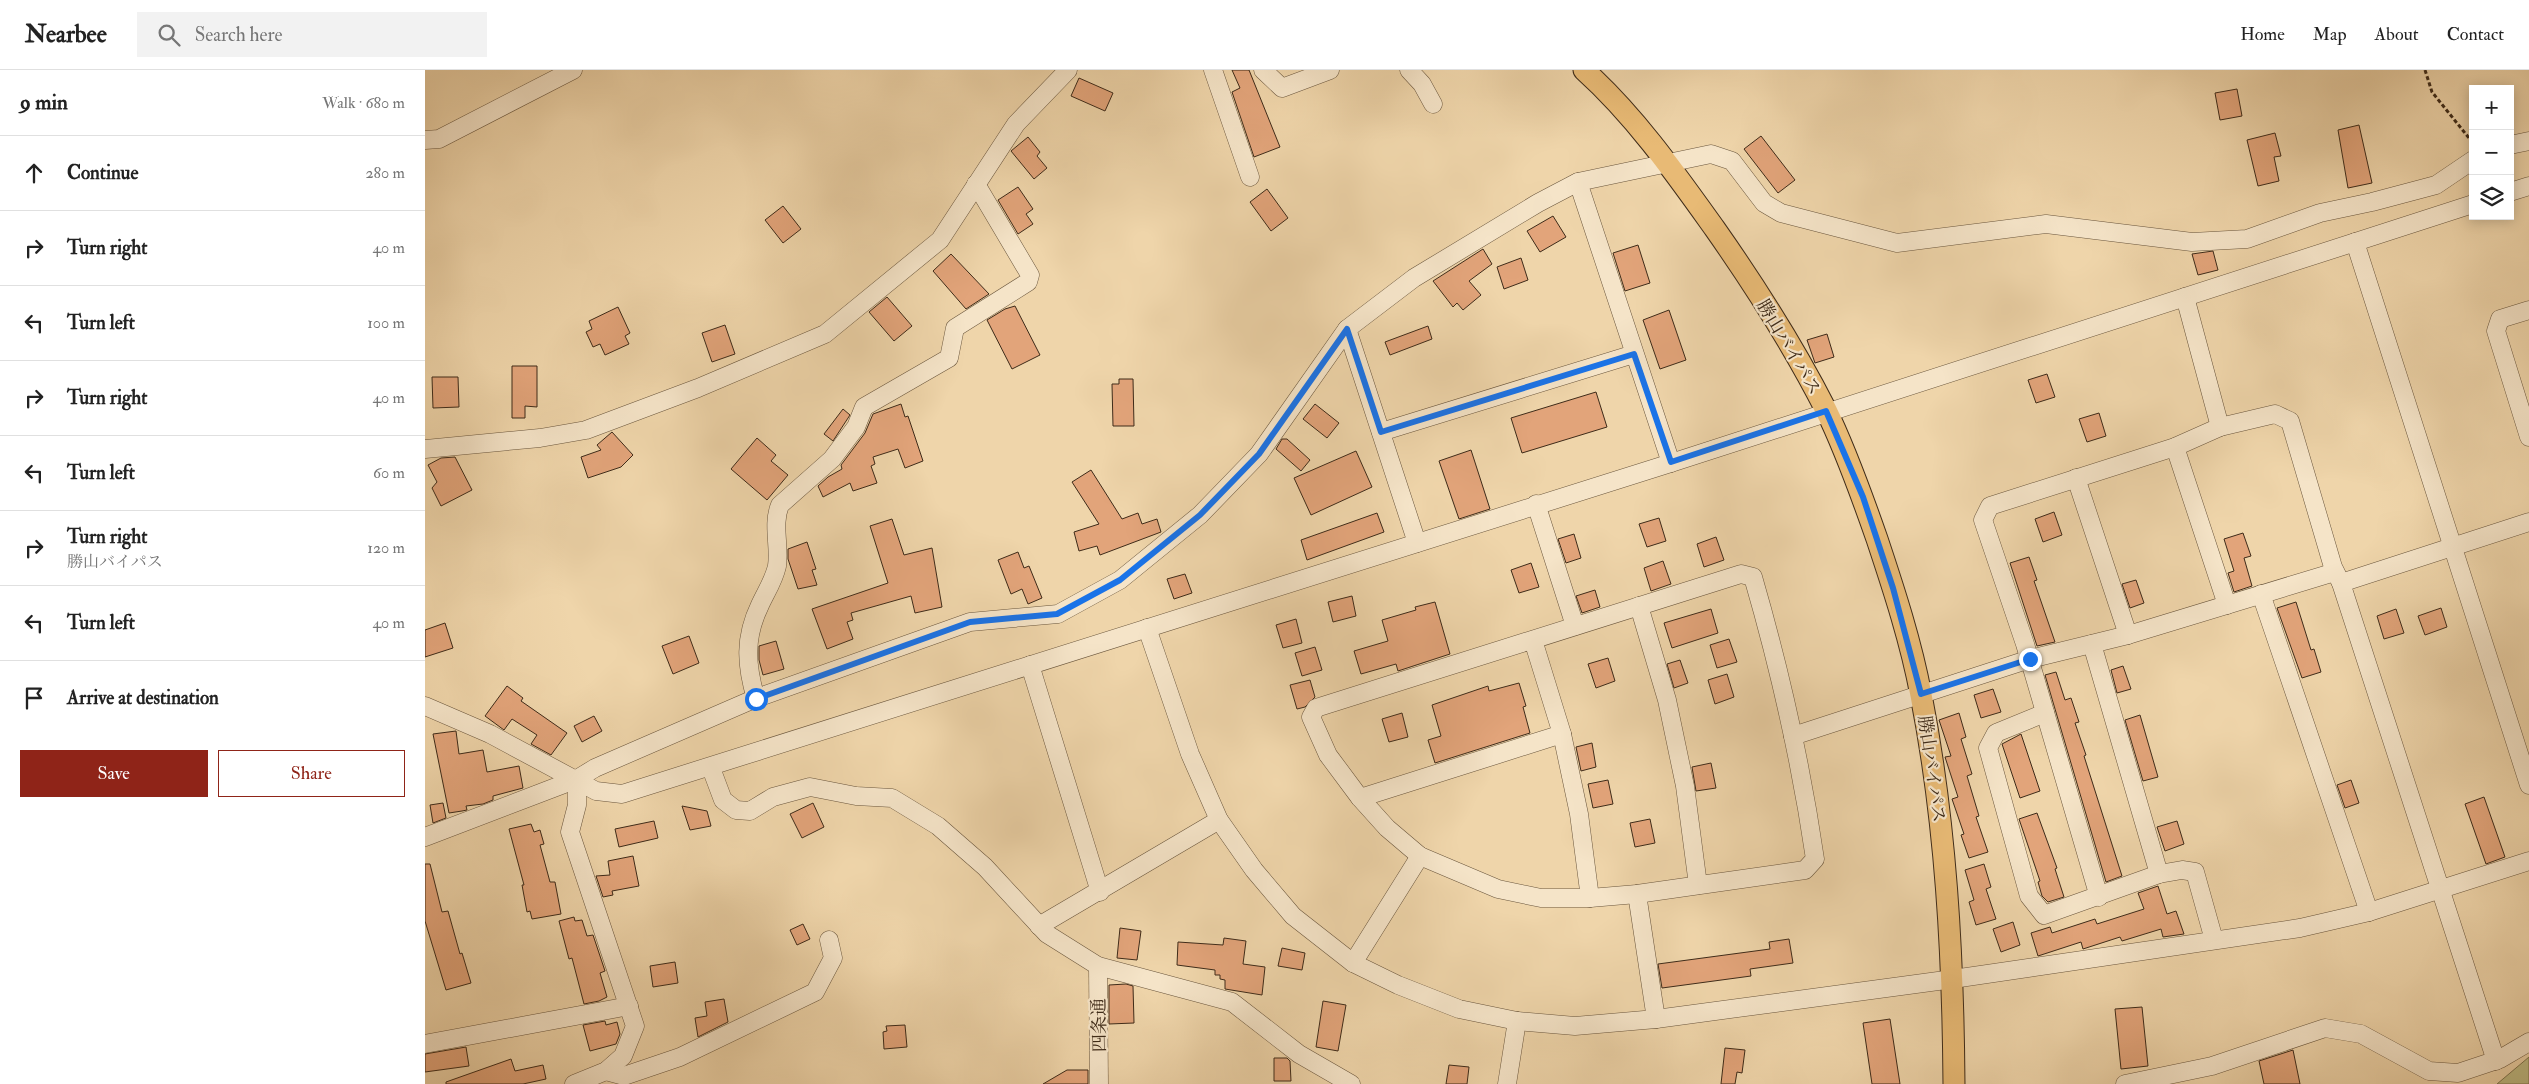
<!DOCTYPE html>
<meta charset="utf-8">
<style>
:root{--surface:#fff;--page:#f2f2f2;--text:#222;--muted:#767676;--line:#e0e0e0;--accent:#8f2418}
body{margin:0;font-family:"IM FELL Double Pica","Noto Serif JP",serif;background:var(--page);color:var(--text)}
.controls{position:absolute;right:15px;top:15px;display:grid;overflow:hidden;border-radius:0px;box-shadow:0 2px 12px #0003}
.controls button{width:45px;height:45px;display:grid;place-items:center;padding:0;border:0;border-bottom:1px solid var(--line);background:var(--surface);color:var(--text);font:25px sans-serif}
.stop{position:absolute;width:15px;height:15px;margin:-11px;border:4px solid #1a73e8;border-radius:50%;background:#fff}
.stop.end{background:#1a73e8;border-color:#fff;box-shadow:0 1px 5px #0008}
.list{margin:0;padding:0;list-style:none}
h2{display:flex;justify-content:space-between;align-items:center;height:65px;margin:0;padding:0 20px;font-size:21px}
h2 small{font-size:16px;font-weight:400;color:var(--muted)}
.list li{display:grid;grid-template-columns:32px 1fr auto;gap:15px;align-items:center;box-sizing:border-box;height:75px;padding:0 20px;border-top:1px solid var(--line)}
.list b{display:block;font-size:19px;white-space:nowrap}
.list p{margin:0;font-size:16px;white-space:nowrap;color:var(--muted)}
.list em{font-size:16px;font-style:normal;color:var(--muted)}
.actions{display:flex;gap:10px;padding:15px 20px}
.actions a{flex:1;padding:11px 0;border:1px solid var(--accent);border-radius:0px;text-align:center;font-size:18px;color:var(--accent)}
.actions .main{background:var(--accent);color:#fff}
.icon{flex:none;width:28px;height:28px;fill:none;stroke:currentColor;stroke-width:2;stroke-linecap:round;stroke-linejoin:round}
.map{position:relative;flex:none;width:2104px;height:1014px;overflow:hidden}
header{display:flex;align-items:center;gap:30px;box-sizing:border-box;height:70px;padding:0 25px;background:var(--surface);border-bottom:1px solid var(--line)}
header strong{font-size:24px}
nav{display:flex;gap:28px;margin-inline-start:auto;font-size:18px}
.search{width:350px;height:45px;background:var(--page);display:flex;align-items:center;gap:12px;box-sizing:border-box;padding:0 18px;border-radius:0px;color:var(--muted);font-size:19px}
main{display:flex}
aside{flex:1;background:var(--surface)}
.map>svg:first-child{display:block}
.green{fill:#bfbc85;stroke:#7e744f}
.building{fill:#e2a47a;stroke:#3e2b19}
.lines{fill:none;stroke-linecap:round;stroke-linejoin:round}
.minor-casing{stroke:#6a563d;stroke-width:19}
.major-casing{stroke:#3e2b19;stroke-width:23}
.path{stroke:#3e2b19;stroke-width:3;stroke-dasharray:4 2.5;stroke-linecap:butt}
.minor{stroke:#f5e4c8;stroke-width:18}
.major{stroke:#e8ba75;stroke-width:21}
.route{stroke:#1a73e8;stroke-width:6}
.labels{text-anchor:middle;stroke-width:4.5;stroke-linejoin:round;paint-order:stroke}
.street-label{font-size:18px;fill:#3e2b19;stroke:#f5e4c8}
</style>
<header>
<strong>Nearbee</strong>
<div class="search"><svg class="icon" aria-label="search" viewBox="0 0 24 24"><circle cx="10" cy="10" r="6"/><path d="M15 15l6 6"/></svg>Search here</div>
<nav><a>Home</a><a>Map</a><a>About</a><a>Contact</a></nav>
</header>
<main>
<aside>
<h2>9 min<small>Walk · 680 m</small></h2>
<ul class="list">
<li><svg class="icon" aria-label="ahead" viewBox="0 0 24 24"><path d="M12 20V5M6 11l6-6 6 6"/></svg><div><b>Continue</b></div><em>280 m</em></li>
<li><svg class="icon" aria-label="right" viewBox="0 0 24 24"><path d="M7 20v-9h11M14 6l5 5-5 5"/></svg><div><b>Turn right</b></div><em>40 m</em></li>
<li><svg class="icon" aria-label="left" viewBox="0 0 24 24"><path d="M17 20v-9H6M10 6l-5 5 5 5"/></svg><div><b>Turn left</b></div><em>100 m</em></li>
<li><svg class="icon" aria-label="right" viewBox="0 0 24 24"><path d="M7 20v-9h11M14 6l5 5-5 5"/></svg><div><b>Turn right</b></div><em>40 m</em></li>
<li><svg class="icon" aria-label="left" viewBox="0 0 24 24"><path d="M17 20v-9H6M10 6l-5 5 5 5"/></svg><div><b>Turn left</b></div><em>60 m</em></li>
<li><svg class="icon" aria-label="right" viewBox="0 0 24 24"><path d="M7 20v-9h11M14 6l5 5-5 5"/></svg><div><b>Turn right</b><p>勝山バイパス</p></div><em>120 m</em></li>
<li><svg class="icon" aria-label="left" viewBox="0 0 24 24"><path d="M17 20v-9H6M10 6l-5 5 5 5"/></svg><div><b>Turn left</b></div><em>40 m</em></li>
<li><svg class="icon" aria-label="arrive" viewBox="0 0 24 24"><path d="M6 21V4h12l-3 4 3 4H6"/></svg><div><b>Arrive at destination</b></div></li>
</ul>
<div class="actions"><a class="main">Save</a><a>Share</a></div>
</aside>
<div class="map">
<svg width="2104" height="1014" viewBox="0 0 2104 1014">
<rect width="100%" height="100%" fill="#efd5aa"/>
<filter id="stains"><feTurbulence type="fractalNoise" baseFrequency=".004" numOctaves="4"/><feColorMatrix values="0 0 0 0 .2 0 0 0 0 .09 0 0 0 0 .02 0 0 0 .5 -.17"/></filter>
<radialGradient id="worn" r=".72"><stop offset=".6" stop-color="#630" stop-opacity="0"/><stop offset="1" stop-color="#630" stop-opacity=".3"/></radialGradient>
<!-- green -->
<path class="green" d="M2104 987V1014H2072Z"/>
<!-- building -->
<g class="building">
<path d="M807 0H824L855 77 829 87 807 22 815 18Z"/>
<path d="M654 8 688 23 680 41 646 26Z"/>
<path d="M1812 19 1817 46 1795 50 1790 23Z"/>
<path d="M1934 55 1947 113 1923 118 1913 60Z"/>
<path d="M1850 63 1856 86 1849 87 1854 111 1833 116 1822 70Z"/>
<path d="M1336 66 1370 110 1353 123 1319 79Z"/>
<path d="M603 67 615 82 612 86 622 98 609 109 586 81Z"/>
<path d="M593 117 608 139 601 144 608 154 593 164 573 130Z"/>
<path d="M842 119 863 148 846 161 825 132Z"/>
<path d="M358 136 376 159 358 173 340 150Z"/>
<path d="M1128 146 1141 167 1115 182 1102 161Z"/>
<path d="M1213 175 1225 213 1200 221 1188 183Z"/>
<path d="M1058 179 1067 194 1044 211 1056 225 1038 240 1032 233 1028 237 1008 211Z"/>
<path d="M1788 181 1793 200 1773 205 1767 184Z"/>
<path d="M526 184 564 224 541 239 508 201Z"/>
<path d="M1096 188 1103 210 1079 219 1072 197Z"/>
<path d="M462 227 487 256 469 271 444 242Z"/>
<path d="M590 236 615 285 587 299 562 250 580 239Z"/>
<path d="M193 237 205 263 200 266 204 274 180 285 175 274 168 277 161 262 167 259 164 251Z"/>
<path d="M1244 240 1261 290 1235 299 1218 250Z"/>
<path d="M300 255 310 284 287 292 277 263Z"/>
<path d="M1003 256 1007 269 965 285 960 272Z"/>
<path d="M1402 264 1409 287 1390 293 1382 270Z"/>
<path d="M87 296H112V337L100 336V348H87Z"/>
<path d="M1622 304 1630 327 1611 333 1603 310Z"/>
<path d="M7 307H33L34 337 8 338Z"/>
<path d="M694 309H708L709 356H688L687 314H694Z"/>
<path d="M1171 322 1182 357 1097 383 1086 348Z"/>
<path d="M476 334 480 347 483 346 498 391 480 398 473 379 448 387 450 394 446 396 452 413 428 421 425 413 398 427 393 416 403 407 417 399 416 395 440 363 448 344Z"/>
<path d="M890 334 914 353 902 368 878 349Z"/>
<path d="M418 339 425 345 408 371 399 364Z"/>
<path d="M1674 343 1681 366 1662 372 1654 349Z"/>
<path d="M187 362 208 385 196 397 163 408 156 387 176 380 172 375Z"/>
<path d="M332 368 351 385 346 391 363 405 342 430 306 399Z"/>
<path d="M857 369H862L885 390 876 401 851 379Z"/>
<path d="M1046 380 1065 439 1034 449 1014 391Z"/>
<path d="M931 381 947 417 886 445 869 408Z"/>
<path d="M30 387 47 420 16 436 7 418 12 412 3 395 16 388Z"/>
<path d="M666 400 697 449 713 443 717 454 732 449 736 462 675 485 672 476 654 481 649 462 674 454 647 412Z"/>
<path d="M1629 442 1637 465 1618 472 1610 449Z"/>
<path d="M952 443 959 462 882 490 876 470Z"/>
<path d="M1234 448 1241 471 1222 477 1214 454Z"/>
<path d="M467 449 479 485 507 478 517 537 490 543 486 526 426 543 428 550 422 552 428 569 402 579 387 539 463 513 445 456Z"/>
<path d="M1818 463 1826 486 1819 488 1827 516 1809 522 1803 503 1809 501 1799 469Z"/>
<path d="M1149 464 1156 488 1141 493 1133 469Z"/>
<path d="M1291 467 1299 490 1279 497 1272 474Z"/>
<path d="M382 472 391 499 387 500 392 515 373 519 363 489V479Z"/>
<path d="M593 482 599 498 604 496 617 528 603 534 597 519 586 524 573 490Z"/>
<path d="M1604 487 1612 510 1609 511 1630 572 1612 576 1585 493Z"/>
<path d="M1238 491 1246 514 1226 521 1219 498Z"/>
<path d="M1106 493 1114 517 1094 523 1086 500Z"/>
<path d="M760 504 767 523 749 529 742 509Z"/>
<path d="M1711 510 1719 533 1705 538 1697 514Z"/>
<path d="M1170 520 1175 537 1157 543 1151 526Z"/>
<path d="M927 526 931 546 908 552 903 532Z"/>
<path d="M1010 532 1025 584 973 601 971 594 936 604 929 581 963 571 957 550 991 540 990 537Z"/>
<path d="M1871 532 1886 580 1889 579 1896 602 1877 608 1852 538Z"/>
<path d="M2016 538 2022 557 2000 565 1993 546Z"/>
<path d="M1286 539 1293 563 1247 578 1239 553Z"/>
<path d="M1971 539 1979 563 1959 569 1952 546Z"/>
<path d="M871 549 877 573 858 578 851 555Z"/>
<path d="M20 553 28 578 0 587V560Z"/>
<path d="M264 566 274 593 248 604 237 576Z"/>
<path d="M1304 569 1312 592 1292 598 1285 575Z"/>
<path d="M351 571 359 599 338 605 334 590V576Z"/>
<path d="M890 577 897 600 877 606 870 583Z"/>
<path d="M1183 588 1190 611 1171 618 1163 594Z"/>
<path d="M1255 590 1263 613 1249 618 1242 594Z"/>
<path d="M1698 596 1706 619 1692 623 1686 600Z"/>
<path d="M1631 602 1640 630 1646 628 1654 652 1650 653 1661 685 1659 686 1697 806 1681 812 1620 605Z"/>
<path d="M1302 604 1309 627 1290 634 1283 610Z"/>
<path d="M885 610 890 627 880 637 872 639 865 615Z"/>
<path d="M1094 613 1101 636 1098 637 1105 663 1010 693 1003 670 1016 666 1007 635 1063 616 1064 621Z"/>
<path d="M82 616 98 628 96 631 142 663 126 685 106 674 112 665 87 649 79 660 60 646Z"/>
<path d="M1568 619 1576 642 1556 648 1549 625Z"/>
<path d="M977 643 983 667 964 672 957 649Z"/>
<path d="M1534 643 1541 667 1536 669 1547 704 1542 706 1554 746 1551 747 1563 782 1544 788 1536 765 1539 764 1527 729 1533 727 1520 687 1526 686 1514 650Z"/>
<path d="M1715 645 1733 707 1718 711 1700 650Z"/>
<path d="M169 646 177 661 157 672 149 656Z"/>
<path d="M31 661 34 684 58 680 62 702 94 696 98 718 68 726V730L58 734 41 736 42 740 37 741 24 743 8 664Z"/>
<path d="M1596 664 1615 721 1595 728 1577 674Z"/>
<path d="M1167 673 1171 697 1156 701 1151 677Z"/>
<path d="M1286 693 1291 718 1271 721 1267 697Z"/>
<path d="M1183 710 1188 734 1168 738 1163 714Z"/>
<path d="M1926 710 1934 733 1920 738 1912 715Z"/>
<path d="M2059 727 2080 787 2061 794 2040 734Z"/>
<path d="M18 733 21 748 8 753 5 735Z"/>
<path d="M388 733 399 757 377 768 365 744Z"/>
<path d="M257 736 282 741 286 756 265 760Z"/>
<path d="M1612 743 1632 798 1630 799 1639 827 1623 832 1617 826 1613 812 1615 811 1594 749Z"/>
<path d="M1225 749 1230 773 1210 777 1205 753Z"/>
<path d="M229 751 233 768 194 777 190 759Z"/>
<path d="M1752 751 1759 774 1740 781 1732 757Z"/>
<path d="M106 754 109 762 115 760 119 774 115 775 125 812H130L136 844 107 849 105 841 102 842 97 815H99L84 759Z"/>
<path d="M208 786 214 816 187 821 188 825 178 827 171 806 185 805 183 791Z"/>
<path d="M0 794H5L17 842 23 841 35 884 37 883 46 913 21 920 0 851Z"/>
<path d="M1559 794 1566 817 1561 819 1571 849 1551 855 1544 832 1549 830 1540 800Z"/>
<path d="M1733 816 1742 844 1751 841 1759 864 1738 867 1736 859 1697 871 1695 867 1658 879 1656 872 1613 886 1606 863 1625 857 1627 863 1670 849 1672 854 1719 839 1713 823Z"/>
<path d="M149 847 150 851 157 850 162 866 168 865 180 901 175 903 182 927 174 931 159 934 147 888 144 889 134 851Z"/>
<path d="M1588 852 1595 875 1576 882 1568 859Z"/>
<path d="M378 854 385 869 372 875 365 860Z"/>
<path d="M695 858 716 861 712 890 692 888Z"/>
<path d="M799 868 821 871 818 894 840 897 837 925 800 919V910L795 909V905H790V900L752 895 753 872 798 875Z"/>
<path d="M1364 869 1368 893 1325 899 1326 906 1237 918 1233 894 1345 879 1344 872Z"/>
<path d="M857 878 880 883 877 900 853 896Z"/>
<path d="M250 892 253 913 228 917 225 896Z"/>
<path d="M701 914 708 916 709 953 684 954V915Z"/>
<path d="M299 929 303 952 273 967 270 948 282 946 280 932Z"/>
<path d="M898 931 921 935 913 981 891 977Z"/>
<path d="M1717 937 1723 996 1696 999 1690 939Z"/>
<path d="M1465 949 1475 1014H1447L1438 953Z"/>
<path d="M180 951 181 955 192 952 195 964 191 974 165 981 158 955Z"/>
<path d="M480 955 482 977 459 979 458 962 462 961 461 956Z"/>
<path d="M41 977 44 996 0 1002V984Z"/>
<path d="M1300 978 1320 980 1317 1003 1312 1002 1310 1014H1296Z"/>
<path d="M1868 980 1875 1014H1839L1834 991Z"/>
<path d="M849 988H862L865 991 866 1011H849Z"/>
<path d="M86 989 90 1001 118 995 121 1009 98 1014H21V1012Z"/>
<path d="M1024 995 1044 997 1042 1014H1021Z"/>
<path d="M642 1000H663V1014H618Z"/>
</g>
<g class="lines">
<!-- minor casing -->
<g class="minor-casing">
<g id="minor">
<path d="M788 0 825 107"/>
<path d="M838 0 857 18 905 0"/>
<path d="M984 0 997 14 1008 34"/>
<path d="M0 70 14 69 148 0"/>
<path d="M2085 75 2104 71"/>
<path d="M1153 112 1246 393"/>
<path d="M2085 122 2104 116"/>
<path d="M1930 172 2104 715"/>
<path d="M1760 227 1795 357"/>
<path d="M2104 240 2075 249 2071 261 2104 367"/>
<path d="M922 259 992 473"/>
<path d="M956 362 1209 284"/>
<path d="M1750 377 1802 535"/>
<path d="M0 379 115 368 161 360 273 318 400 264 515 170 591 54 643 0"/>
<path d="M1651 408 1703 565"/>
<path d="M1111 434 1150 556"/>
<path d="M1316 504 1328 507C1355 600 1376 693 1390 789L1380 800 1212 824 1165 828H1116L1073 819 995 786 962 758 935 728 903 685 886 647 891 638Z"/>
<path d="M1916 513 2104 452"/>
<path d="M1836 524 1944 842"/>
<path d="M1214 536 1242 630 1260 716 1273 815"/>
<path d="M722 558 765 684 794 750 829 800 868 846 928 893 973 915 1034 939 1092 951 1150 956 1231 949 1528 909 1875 858 1944 842 2104 791"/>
<path d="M1108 570 1137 664 1154 744 1165 828"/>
<path d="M1667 574 1734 804"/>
<path d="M605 595 675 822"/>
<path d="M331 629C321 595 319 568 335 535 341 522 349 510 352 496 355 476 347 454 355 435L407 389 431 357 439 337 524 288 530 258 603 212 605 205 551 114"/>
<path d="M0 636 65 664 171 721 197 724 1246 393 2048 134"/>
<path d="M1620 643 1571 663 1563 678 1604 826 1619 845 1734 804 1757 800 1770 802 1789 870"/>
<path d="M1368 666 1605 589 1703 565 1910 502"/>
<path d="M286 698 298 730 311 740 325 741 348 727 385 717 431 726 467 728 513 756 560 797 622 864 673 896 807 932 874 984 926 1014"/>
<path d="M935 728 1137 664"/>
<path d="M0 767 152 709 170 698 329 629 545 552 633 544 695 510 775 445 834 384 922 259 989 208 1113 133 1153 112 1286 84 1307 91 1339 133 1356 143 1472 173 1621 154 1767 172 1822 169 1895 143 1947 132 2011 115 2048 90"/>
<path d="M1212 824 1231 949"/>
<path d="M1674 827 1600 574 1558 450 1565 436 1750 377 1795 357 1850 344 1865 351 1908 497 1916 513 2071 991"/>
<path d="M614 856 794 750"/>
<path d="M928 893 995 786"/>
<path d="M673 896 674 1014"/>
<path d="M0 974 204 936"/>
<path d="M181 1001 199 1006 255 987 390 922 408 888 404 870"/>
<path d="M149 1014 181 1001 198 986 210 956 145 762 152 735V709"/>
<path d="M1082 1014 1092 951"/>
<path d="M1700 1014 1787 996 1900 958 1936 964 2004 1001 2033 1003 2075 989 2104 972"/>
</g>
</g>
<!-- major casing -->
<g class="major-casing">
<path id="major" d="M1159 0C1210 46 1250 103 1290 159 1330 216 1369 277 1401 340 1421 381 1437 426 1452 469 1469 520 1486 572 1496 625 1521 753 1528 884 1529 1014"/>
</g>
<!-- path -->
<path class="path" d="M2000 0 2007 22 2048 73"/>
<!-- minor -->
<use href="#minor" class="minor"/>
<!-- major -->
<use href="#major" class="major"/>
</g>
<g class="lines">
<!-- route -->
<path class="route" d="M331 629 545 552 632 544 695 510 775 445 834 384 922 259 956 362 1209 284 1246 392 1401 341 1438 427 1468 518 1496 624 1605 589"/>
</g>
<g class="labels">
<!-- street labels -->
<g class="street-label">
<text transform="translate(1364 277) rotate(59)" y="6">勝山バイパス</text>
<text transform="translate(1507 699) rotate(82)" y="6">勝山バイパス</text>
<text transform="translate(674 955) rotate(-91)" y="6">四条通</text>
</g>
</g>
<rect width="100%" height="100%" filter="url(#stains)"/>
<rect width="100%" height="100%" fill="url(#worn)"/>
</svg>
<div class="controls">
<button>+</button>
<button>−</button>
<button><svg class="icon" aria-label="layers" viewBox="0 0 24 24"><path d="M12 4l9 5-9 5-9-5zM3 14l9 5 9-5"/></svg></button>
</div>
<div class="stop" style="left:331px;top:629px"></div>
<div class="stop end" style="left:1605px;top:589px"></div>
</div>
</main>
